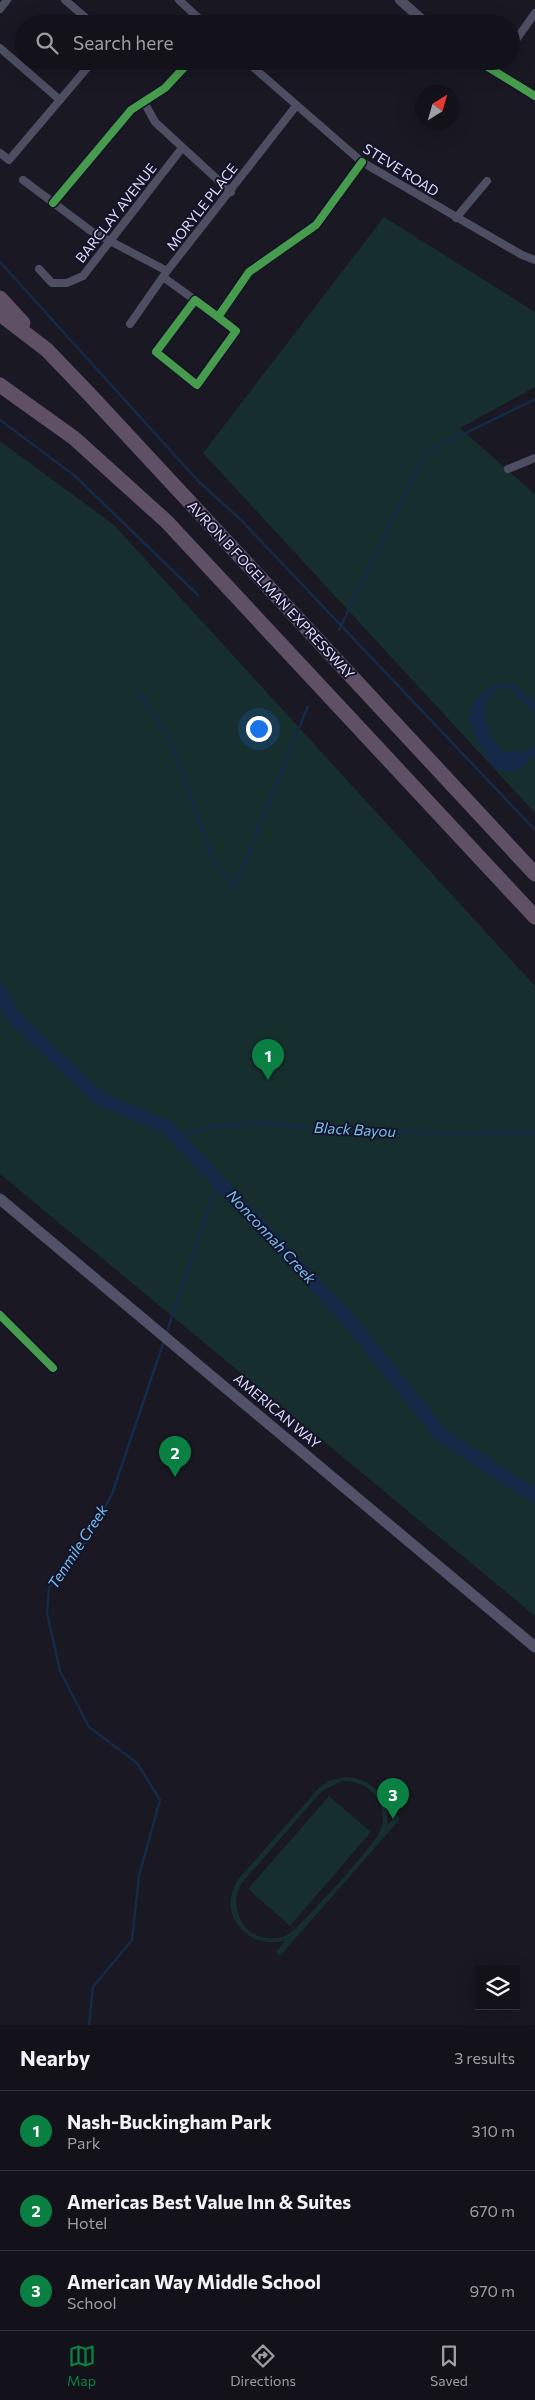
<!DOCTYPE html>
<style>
:root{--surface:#13121a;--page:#202027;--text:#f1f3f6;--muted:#9d9ea2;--line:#323239;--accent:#0b8043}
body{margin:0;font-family:Commissioner,sans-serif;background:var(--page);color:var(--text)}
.controls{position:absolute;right:15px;bottom:15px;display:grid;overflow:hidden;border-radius:0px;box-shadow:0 5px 20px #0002}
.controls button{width:45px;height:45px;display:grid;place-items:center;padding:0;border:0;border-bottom:1px solid var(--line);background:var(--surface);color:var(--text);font:25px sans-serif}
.compass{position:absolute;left:415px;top:85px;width:45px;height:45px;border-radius:50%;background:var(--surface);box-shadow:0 5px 20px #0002;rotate:37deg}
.you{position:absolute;left:258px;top:728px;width:18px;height:18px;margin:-12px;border:4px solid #fff;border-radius:50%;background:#1a73e8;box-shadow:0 0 0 8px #1a73e833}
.badge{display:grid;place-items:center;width:32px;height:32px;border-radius:50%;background:var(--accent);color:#fff;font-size:16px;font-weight:700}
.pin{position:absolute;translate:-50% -41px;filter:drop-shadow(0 1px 2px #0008)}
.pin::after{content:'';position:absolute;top:26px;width:18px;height:15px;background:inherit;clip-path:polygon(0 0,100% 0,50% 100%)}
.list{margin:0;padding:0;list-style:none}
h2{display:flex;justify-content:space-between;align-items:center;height:65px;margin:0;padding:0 20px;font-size:21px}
h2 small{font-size:16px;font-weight:400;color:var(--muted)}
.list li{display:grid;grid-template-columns:32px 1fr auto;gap:15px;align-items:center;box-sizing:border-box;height:80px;padding:0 20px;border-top:1px solid var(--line)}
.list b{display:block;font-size:19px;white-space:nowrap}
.list p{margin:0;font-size:16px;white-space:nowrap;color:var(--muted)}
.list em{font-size:16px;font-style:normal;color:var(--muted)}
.icon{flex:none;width:28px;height:28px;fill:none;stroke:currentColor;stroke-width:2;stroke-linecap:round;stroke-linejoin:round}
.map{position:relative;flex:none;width:535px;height:2025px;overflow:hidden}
.search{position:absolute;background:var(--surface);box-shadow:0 5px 20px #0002;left:15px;right:15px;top:15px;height:55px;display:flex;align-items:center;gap:12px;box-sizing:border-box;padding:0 18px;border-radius:28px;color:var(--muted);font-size:19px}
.sheet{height:305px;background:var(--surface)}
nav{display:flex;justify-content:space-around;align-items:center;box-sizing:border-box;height:70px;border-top:1px solid var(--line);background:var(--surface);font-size:14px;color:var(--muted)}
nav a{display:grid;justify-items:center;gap:2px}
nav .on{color:var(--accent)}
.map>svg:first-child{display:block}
.green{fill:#162e2d;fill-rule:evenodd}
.water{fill:#142a48}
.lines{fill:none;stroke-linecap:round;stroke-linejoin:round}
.stream{stroke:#142a48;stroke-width:2.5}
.river{stroke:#142a48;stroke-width:14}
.minor{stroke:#4e4e63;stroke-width:8}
.tertiary{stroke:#4e4e63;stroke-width:10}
.secondary{stroke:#515269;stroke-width:11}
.motorway{stroke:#5f5065;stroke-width:15}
.cycleway-casing{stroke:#151328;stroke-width:11}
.cycleway{stroke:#469c4c;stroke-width:8}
.labels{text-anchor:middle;stroke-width:4;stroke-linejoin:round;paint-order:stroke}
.street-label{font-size:14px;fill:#dfddfc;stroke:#151328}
.water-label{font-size:15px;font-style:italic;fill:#74c1f4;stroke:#151328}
</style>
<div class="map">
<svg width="535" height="2025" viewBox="0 0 535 2025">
<rect width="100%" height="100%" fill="#191823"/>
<!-- green -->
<g class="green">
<path d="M384 217 535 312V387L460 428 535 494V813L203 453Z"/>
<path d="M0 441 114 525 535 986V1616L0 1174Z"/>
<path d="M344 1777C373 1777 390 1799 387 1826L397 1815 400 1819 280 1956 276 1952 285 1941C246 1950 214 1912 240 1877L319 1788 328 1781ZM342 1781C369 1779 391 1805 380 1831 376 1843 298 1930 287 1935 272 1942 252 1938 243 1924 235 1911 234 1897 241 1884L322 1791Z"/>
<path d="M329 1796 371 1832 290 1926 248 1889Z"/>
</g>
<!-- water -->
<path class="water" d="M505 682 514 685 535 703V713L511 688 502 687C472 698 488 738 505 753L518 750 522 753 535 746V757L529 756C526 771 508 776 495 768 488 763 484 752 480 745 476 737 470 725 470 715 471 698 491 685 505 682Z"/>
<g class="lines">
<!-- stream -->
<g class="stream">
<path d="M0 262 198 481 240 519 535 830"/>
<path d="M0 420 75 476 198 595"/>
<path d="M339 630 425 453 535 399"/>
<path d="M138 691 170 739 214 862 235 887 308 706"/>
<path d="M177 1138 208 1127 263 1122 316 1129 377 1132 535 1134"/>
<path d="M166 1334 218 1181"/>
<path d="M89 2025 93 1987 132 1940 139 1876 160 1800 137 1763 89 1727 60 1671 47 1613 49 1588 84 1544 112 1494 164 1341"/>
</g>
<!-- river -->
<path class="river" d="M0 991 11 1014 97 1097 168 1128 347 1318 442 1436 535 1496"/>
<!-- minor -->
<g class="minor">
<path d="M65 0 93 24"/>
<path d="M179 0 205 24"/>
<path d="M0 9 7 0"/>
<path d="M511 47 535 13"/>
<path d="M0 48 60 100"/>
<path d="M246 61 362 162 522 255 535 260"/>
<path d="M494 72 501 61"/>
<path d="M144 102 155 122 231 192"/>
<path d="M0 153 9 160 93 61"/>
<path d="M23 180 91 231 167 271"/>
<path d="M53 203 131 110 165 88 190 61"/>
<path d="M456 218 487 181"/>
<path d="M39 269 52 283H67L83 276 182 148"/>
<path d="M163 277 195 300"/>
<path d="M218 317 195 300 156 352 197 385 236 331 218 317 249 272 316 225 362 162"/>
<path d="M130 324 167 271 296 106"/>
<path d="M508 469 535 458"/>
<path d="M0 1315 53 1368"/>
</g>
<!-- tertiary -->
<g class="tertiary">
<path d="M400 0 427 24"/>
<path d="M478 61 535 96"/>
</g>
<!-- secondary -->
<path class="secondary" d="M0 1199 535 1647"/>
<!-- motorway -->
<g class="motorway">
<path d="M0 298 23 323"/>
<path d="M0 314 47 350 92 397 535 874"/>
<path d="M0 385 74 438 167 522 535 917"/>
</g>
<!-- cycleway casing -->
<g class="cycleway-casing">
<g id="cycleway">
<path d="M478 61 535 96"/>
<path d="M53 203 131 110 165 88 190 61"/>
<path d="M218 317 195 300 156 352 197 385 236 331 218 317 249 272 316 225 362 162"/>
<path d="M0 1315 53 1368"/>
</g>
</g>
<!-- cycleway -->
<use href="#cycleway" class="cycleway"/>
</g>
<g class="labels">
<!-- street labels -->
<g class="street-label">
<text transform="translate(401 170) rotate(32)" y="5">STEVE ROAD</text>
<text transform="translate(202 207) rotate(-52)" y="5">MORYLE PLACE</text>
<text transform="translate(116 213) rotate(-52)" y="5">BARCLAY AVENUE</text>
<text transform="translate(271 590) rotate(47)" y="5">AVRON B FOGELMAN EXPRESSWAY</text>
<text transform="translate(277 1411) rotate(40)" y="5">AMERICAN WAY</text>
</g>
<!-- water labels -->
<g class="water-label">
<text transform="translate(355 1130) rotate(3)" y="5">Black Bayou</text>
<text transform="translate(271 1237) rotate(47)" y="5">Nonconnah Creek</text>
<text transform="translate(78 1547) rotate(-57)" y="5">Tenmile Creek</text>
</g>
</g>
</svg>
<div class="controls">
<button><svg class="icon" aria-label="layers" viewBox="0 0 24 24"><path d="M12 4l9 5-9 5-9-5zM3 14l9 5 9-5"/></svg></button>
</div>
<svg class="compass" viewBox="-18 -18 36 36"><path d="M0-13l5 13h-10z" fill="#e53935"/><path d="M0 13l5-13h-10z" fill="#9d9ea2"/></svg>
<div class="you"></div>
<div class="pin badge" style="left:268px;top:1080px">1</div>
<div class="pin badge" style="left:175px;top:1477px">2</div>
<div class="pin badge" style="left:393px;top:1819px">3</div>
<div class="search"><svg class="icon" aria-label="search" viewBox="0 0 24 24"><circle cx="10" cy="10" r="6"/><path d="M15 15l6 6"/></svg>Search here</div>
</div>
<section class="sheet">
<h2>Nearby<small>3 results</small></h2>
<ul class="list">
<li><span class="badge">1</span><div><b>Nash-Buckingham Park</b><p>Park</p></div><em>310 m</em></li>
<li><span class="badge">2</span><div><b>Americas Best Value Inn &amp; Suites</b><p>Hotel</p></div><em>670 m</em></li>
<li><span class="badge">3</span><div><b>American Way Middle School</b><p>School</p></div><em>970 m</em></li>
</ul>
</section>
<nav>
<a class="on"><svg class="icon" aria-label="map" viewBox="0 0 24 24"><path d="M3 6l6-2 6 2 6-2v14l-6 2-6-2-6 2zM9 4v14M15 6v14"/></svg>Map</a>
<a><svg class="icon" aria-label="directions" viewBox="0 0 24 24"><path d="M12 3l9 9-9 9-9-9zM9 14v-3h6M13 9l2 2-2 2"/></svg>Directions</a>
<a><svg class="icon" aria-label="saved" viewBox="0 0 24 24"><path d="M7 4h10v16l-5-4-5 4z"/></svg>Saved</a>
</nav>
